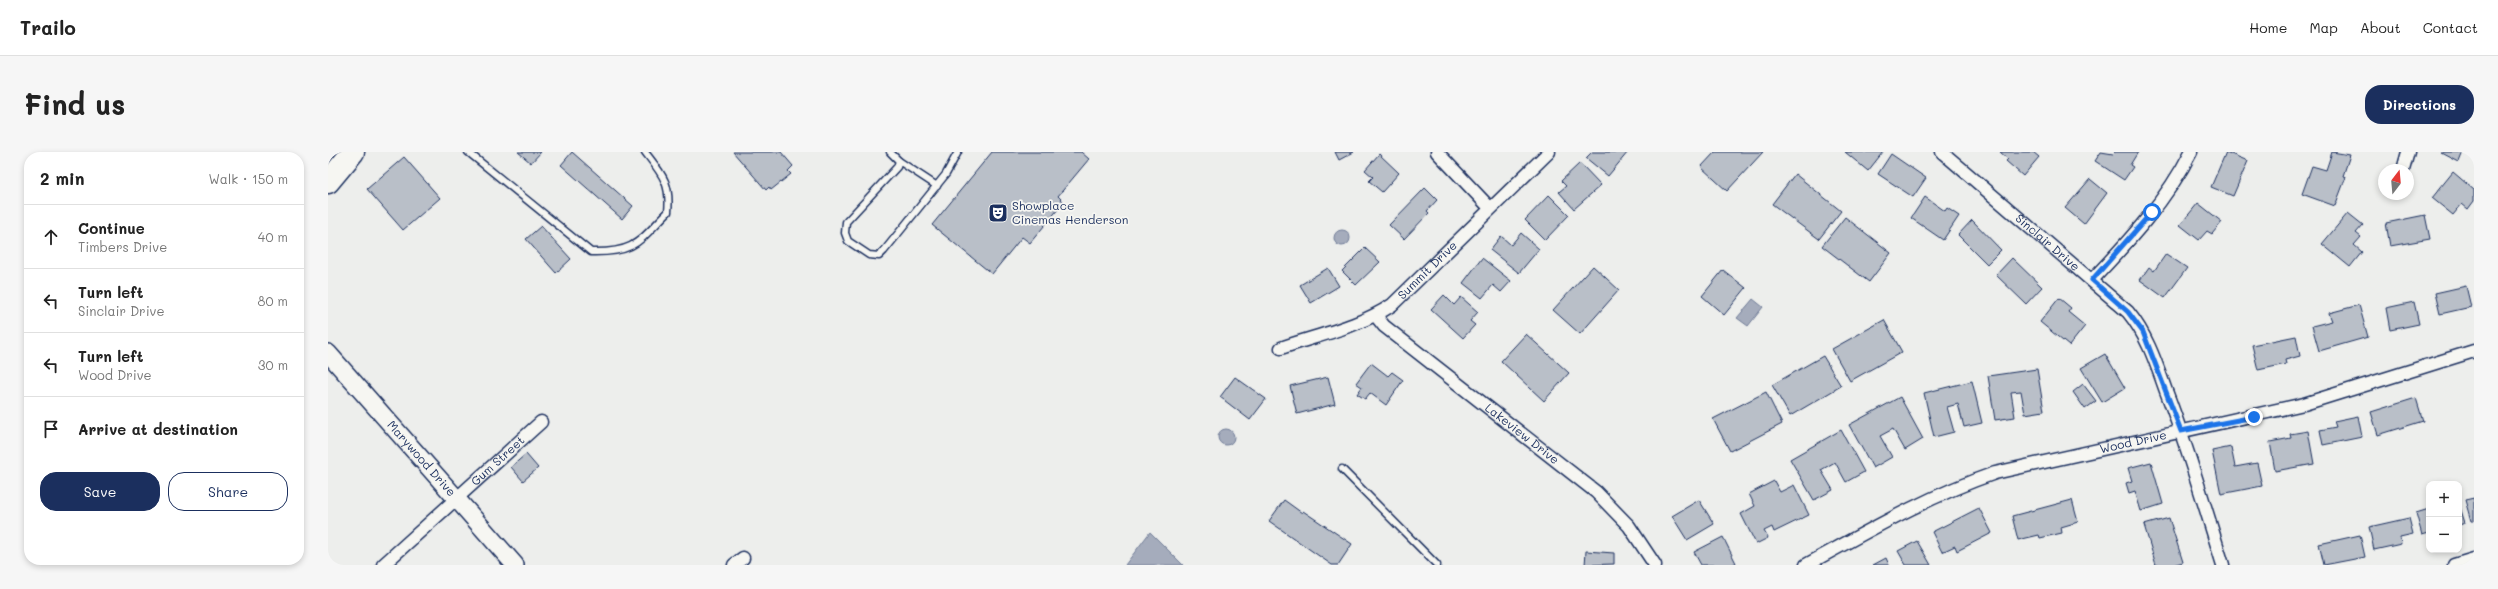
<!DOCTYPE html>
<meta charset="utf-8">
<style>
:root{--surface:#fff;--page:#f6f6f6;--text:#222;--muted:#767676;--line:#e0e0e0;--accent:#1b2f5e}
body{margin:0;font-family:Mali,sans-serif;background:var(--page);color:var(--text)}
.controls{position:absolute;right:12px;bottom:12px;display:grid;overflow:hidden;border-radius:8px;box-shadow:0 2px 6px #0003}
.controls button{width:36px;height:36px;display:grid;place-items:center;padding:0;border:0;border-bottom:1px solid var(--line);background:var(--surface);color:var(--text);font:20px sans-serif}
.compass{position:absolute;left:2050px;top:12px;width:36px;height:36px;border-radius:50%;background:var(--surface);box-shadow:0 2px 6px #0003;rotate:16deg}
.stop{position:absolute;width:12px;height:12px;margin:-9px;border:3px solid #1a73e8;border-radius:50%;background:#fff}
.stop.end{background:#1a73e8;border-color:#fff;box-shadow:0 1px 4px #0008}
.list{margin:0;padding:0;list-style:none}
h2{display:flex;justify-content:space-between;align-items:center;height:52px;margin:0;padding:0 16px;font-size:17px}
h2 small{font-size:13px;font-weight:400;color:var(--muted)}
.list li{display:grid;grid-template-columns:26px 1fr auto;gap:12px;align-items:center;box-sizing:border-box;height:64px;padding:0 16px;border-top:1px solid var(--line)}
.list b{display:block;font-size:15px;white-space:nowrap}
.list p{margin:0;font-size:13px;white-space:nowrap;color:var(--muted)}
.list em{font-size:13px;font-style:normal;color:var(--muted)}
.actions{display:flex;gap:8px;padding:12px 16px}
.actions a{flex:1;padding:9px 0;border:1px solid var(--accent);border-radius:16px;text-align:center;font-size:14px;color:var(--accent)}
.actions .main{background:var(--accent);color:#fff}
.icon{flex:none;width:22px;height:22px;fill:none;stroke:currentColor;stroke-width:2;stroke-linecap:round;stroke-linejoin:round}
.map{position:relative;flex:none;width:2146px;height:413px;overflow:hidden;border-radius:16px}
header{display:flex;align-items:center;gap:24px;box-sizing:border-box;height:56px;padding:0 20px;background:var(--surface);border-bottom:1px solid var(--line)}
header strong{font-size:19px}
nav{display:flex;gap:22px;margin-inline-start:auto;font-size:14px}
.intro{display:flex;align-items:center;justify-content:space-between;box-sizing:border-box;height:96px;padding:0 24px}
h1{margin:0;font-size:28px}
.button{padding:10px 18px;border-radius:16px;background:var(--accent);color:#fff;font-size:14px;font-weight:700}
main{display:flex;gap:24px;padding:0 24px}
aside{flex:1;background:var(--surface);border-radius:16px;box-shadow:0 2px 6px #0003}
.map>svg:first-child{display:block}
.water{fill:#a5acbc;stroke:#6e7a96}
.building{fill:#b9bfc8;stroke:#1b2f5e}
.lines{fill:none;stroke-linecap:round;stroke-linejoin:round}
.lane-casing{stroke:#1b2f5e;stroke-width:9}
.street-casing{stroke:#1b2f5e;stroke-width:15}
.secondary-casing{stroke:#1b2f5e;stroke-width:20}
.highway-casing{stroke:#1b2f5e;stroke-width:25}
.lane{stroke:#f6f6f2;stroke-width:6}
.street{stroke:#f6f6f2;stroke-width:12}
.secondary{stroke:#f6f6f2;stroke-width:17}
.highway{stroke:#f6f6f2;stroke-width:22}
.route{stroke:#1a73e8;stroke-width:5}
.labels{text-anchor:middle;stroke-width:3.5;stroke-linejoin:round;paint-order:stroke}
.poi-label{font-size:12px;fill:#1b2f5e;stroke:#f6f6f2;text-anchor:start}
.street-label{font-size:12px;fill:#1b2f5e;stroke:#f6f6f2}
</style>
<header>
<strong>Trailo</strong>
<nav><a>Home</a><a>Map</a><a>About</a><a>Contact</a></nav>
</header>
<div class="intro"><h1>Find us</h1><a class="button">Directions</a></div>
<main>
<aside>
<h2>2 min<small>Walk · 150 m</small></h2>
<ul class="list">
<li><svg class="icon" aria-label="ahead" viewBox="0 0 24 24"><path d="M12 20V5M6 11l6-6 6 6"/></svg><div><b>Continue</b><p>Timbers Drive</p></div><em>40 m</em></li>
<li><svg class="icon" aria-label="left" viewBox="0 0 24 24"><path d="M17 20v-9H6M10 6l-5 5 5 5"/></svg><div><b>Turn left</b><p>Sinclair Drive</p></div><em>80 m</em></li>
<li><svg class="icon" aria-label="left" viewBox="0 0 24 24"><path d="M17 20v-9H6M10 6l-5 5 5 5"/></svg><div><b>Turn left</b><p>Wood Drive</p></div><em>30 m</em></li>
<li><svg class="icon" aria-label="arrive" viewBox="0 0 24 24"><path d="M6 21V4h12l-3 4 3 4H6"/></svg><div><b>Arrive at destination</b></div></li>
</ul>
<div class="actions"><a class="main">Save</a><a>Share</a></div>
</aside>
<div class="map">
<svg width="2146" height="413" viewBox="0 0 2146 413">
<rect width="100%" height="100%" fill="#edeeec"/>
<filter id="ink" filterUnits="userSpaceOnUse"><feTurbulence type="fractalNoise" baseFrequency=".025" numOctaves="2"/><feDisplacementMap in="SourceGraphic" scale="8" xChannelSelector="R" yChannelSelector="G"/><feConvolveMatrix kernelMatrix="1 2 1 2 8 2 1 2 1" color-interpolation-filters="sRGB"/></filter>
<g filter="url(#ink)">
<!-- water -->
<g class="water">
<circle cx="1014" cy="86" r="8"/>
<path d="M1425 147 1435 155 1420 174 1409 166Z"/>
<circle cx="898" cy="285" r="8"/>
<path d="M822 380 855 413H797Z"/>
</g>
<!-- building -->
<g class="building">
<path d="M190 0H213L203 11Z"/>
<path d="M244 0 305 54 294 67 233 13Z"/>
<path d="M405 0H453L465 14 460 19 463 22 443 38 441 35 438 38Z"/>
<path d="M664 0H753L761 7 730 44 736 50 702 91 694 85 664 122 604 73Z"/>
<path d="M1007 0H1026L1011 8Z"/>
<path d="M1264 0H1300L1280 24 1258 6Z"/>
<path d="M1387 0H1435L1399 39 1373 15Z"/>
<path d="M1517 0H1555L1540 19Z"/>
<path d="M1672 0H1705L1711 5 1695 24 1678 9 1680 7Z"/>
<path d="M1773 0 1785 2 1787 0H1810L1802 13 1805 15 1796 28 1767 9Z"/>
<path d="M1898 0 1920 9 1905 44 1883 35Z"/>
<path d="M2004 0 2022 3 2015 24 2018 25 2007 54 1974 42 1984 14 1998 18Z"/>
<path d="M2112 0H2135L2131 10Z"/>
<path d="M1051 2 1071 21 1054 40 1041 29 1045 25 1037 18Z"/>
<path d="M1563 2 1598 26 1585 45 1550 22Z"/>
<path d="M76 5 112 46 75 78 39 37Z"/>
<path d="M1252 11 1273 33 1246 57 1231 40 1238 34 1233 29Z"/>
<path d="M2125 20 2146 38V49L2140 57 2134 52 2125 63 2104 46Z"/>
<path d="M1467 22 1513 59 1491 87 1444 52Z"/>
<path d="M1762 27 1779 41 1756 72 1737 56Z"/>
<path d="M1097 36 1109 48 1099 59 1101 61 1076 87 1061 73Z"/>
<path d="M1221 43 1241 63 1217 88 1197 68Z"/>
<path d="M1597 45 1617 59 1619 56 1631 64 1615 88 1583 66Z"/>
<path d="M1870 51 1894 70 1884 82 1879 79 1871 88 1852 73Z"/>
<path d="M2020 61 2035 73 2028 81 2033 85 2026 93 2034 100 2022 115 1994 92Z"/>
<path d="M2097 63 2102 87 2062 94 2058 71Z"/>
<path d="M1517 65 1563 101 1541 130 1494 94Z"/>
<path d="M1644 68 1673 98 1659 112 1630 83Z"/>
<path d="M213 74 243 107 228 121 198 87Z"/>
<path d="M1193 81 1211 97 1191 121 1162 98 1173 84 1183 93Z"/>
<path d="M1037 96 1052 110 1028 133 1014 119Z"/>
<path d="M1838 102 1859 116 1837 146 1812 128 1821 115 1826 119Z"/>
<path d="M1154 106 1183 129 1173 140 1165 133 1154 146 1135 131Z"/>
<path d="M1684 106 1714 135 1698 152 1668 123Z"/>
<path d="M1265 114 1291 138 1252 182 1225 158Z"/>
<path d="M1000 116 1011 134 983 151 972 133Z"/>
<path d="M1395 118 1418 136 1396 163 1374 144Z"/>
<path d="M2138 134 2143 155 2112 162 2107 141Z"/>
<path d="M1116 143 1126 153 1133 145 1150 160 1142 169 1147 173 1135 186 1103 157Z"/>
<path d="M1731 146 1743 156 1740 160 1757 174 1741 194 1712 170Z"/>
<path d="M2086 150 2091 172 2062 178 2058 156Z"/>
<path d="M2031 153 2040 185 1991 199 1984 174 2004 169 2001 161Z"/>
<path d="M1556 168 1574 200 1522 229 1504 197Z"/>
<path d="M1198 182 1241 221 1216 249 1173 209Z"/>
<path d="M1968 184 1972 204 1957 208 1958 212 1930 218 1924 193Z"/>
<path d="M1777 202 1797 236 1774 250 1753 216Z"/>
<path d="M1495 204 1513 234 1462 264 1444 233Z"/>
<path d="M1043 211 1060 224 1064 220 1075 228 1058 253 1042 241 1037 247 1029 242 1034 235 1028 231Z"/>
<path d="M1709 217 1716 259 1697 262 1693 239 1683 240 1687 265 1667 268 1660 224Z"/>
<path d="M907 225 938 247 922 268 892 245Z"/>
<path d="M1000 225 1007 252 969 262 962 234Z"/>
<path d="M1644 229 1654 271 1636 275 1630 252 1619 255 1626 280 1606 285 1596 241Z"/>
<path d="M1755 232 1768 249 1757 257 1745 240Z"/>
<path d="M1438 240 1454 272 1402 299 1385 267Z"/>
<path d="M1572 245 1595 287 1577 298 1565 277 1552 284 1564 305 1545 316 1521 273Z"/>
<path d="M2088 246 2095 269 2050 283 2043 260Z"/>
<path d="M2030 264 2034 285 1995 293 1992 278 2008 275 2006 269Z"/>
<path d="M1513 278 1536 320 1518 330 1507 310 1493 318 1505 338 1486 348 1462 307Z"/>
<path d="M1980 279 1986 312 1947 319 1942 290 1963 286 1962 282Z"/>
<path d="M1903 295 1907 315 1929 311 1934 334 1893 342 1884 299Z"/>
<path d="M198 302 210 316 195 329 183 315Z"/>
<path d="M1823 310 1835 352 1813 359 1807 339 1801 341 1798 331 1804 329 1800 316Z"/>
<path d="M1446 329 1452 340 1466 333 1481 363 1446 380 1444 375 1436 379 1440 386 1428 392 1413 362 1427 354 1421 342Z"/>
<path d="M2146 346V369H2143L2137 348Z"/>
<path d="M956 348 974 361 975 359 1024 392 1010 413H1004L941 369Z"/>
<path d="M1371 348 1386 372 1359 388 1344 364Z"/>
<path d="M1744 348 1750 370 1733 375 1734 381 1712 386 1711 383 1690 388 1684 364Z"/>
<path d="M2131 352 2137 371 2131 373Z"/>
<path d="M1651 356 1664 381 1629 399 1627 394 1614 400 1604 380Z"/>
<path d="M2101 357V381L2094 383 2088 361Z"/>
<path d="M1841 366 1855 410 1845 413H1828L1816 373Z"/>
<path d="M2081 366 2085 382 2072 385 2073 392 2046 398 2041 375Z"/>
<path d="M2032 383 2037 405 1996 413 1991 392Z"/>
<path d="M1395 385 1408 411 1404 413H1373L1366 400Z"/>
<path d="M1589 389 1603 413H1578L1570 399Z"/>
<path d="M1258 399 1286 401V412L1257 413Z"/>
<path d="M1558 406 1561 413H1545Z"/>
</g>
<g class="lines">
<!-- lane casing -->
<g class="lane-casing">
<g id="lane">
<path d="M140 0 263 100C308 101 311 89 340 60 343 31 334 22 317 0"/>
<path d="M562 0 571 9 569 15 518 70 517 81 520 89 541 103 551 104 556 99 618 22 630 0"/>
<path d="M571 9 609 34"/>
<path d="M1014 317 1109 413"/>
</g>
</g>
<!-- street casing -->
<g class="street-casing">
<g id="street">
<path d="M1109 0 1162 56"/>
<path id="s1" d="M1614 0 1800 160C1819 183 1828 211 1838 239 1860 296 1877 355 1895 413"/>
<path d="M2075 18 2080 0"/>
<path d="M1764 128C1800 90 1839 48 1863 0"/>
<path id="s2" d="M1048 164 1056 174 1268 340 1301 374 1327 413"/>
<path id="s3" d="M953 196C990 183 1031 175 1064 153L1221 0"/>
<path id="s4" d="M55 413 213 270"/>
<path d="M406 413 415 406"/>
<path id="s5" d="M1478 413C1540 379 1600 344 1667 321L1976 252 2146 199"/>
<path d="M2126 413 2146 407"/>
</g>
</g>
<!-- secondary casing -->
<g class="secondary-casing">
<g id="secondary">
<path id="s6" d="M0 201 187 413"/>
</g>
</g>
<!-- highway casing -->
<g class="highway-casing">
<path id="highway" d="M0 30 25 0"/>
</g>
<!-- lane -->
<use href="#lane" class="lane"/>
<!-- street -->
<use href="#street" class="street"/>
<!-- secondary -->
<use href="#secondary" class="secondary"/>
<!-- highway -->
<use href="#highway" class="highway"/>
</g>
</g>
<g class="lines" filter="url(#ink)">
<!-- route -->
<path class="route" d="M1824 60 1764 128 1800 160 1815 180 1853 279 1926 265"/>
</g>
<!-- icons -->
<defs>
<g id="theatre-square" transform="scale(1)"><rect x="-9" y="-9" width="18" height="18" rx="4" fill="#1b2f5e" stroke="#f6f6f2"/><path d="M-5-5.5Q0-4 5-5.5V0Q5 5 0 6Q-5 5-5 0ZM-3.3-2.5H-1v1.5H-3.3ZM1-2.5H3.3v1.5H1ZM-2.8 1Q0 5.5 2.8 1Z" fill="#fff"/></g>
</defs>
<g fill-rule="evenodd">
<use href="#theatre-square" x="670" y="61"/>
</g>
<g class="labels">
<!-- poi labels -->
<g class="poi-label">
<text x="684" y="58">Showplace<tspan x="684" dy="14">Cinemas Henderson</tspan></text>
</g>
<!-- street labels -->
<g class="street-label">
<text dy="4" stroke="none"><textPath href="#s1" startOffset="139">Sinclair Drive</textPath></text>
<text dy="4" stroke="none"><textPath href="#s3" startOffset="169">Summit Drive</textPath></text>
<text dy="4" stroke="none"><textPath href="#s2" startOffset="188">Lakeview Drive</textPath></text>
<text dy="4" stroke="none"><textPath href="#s5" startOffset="352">Wood Drive</textPath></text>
<text dy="4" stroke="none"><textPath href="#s6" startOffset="141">Marywood Drive</textPath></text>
<text dy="4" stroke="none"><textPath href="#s4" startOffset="155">Gum Street</textPath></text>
</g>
</g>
</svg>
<div class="controls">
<button>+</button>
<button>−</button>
</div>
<svg class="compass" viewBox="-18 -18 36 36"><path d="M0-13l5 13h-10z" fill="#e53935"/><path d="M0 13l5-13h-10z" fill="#767676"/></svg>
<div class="stop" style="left:1824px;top:60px"></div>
<div class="stop end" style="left:1926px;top:265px"></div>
</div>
</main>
